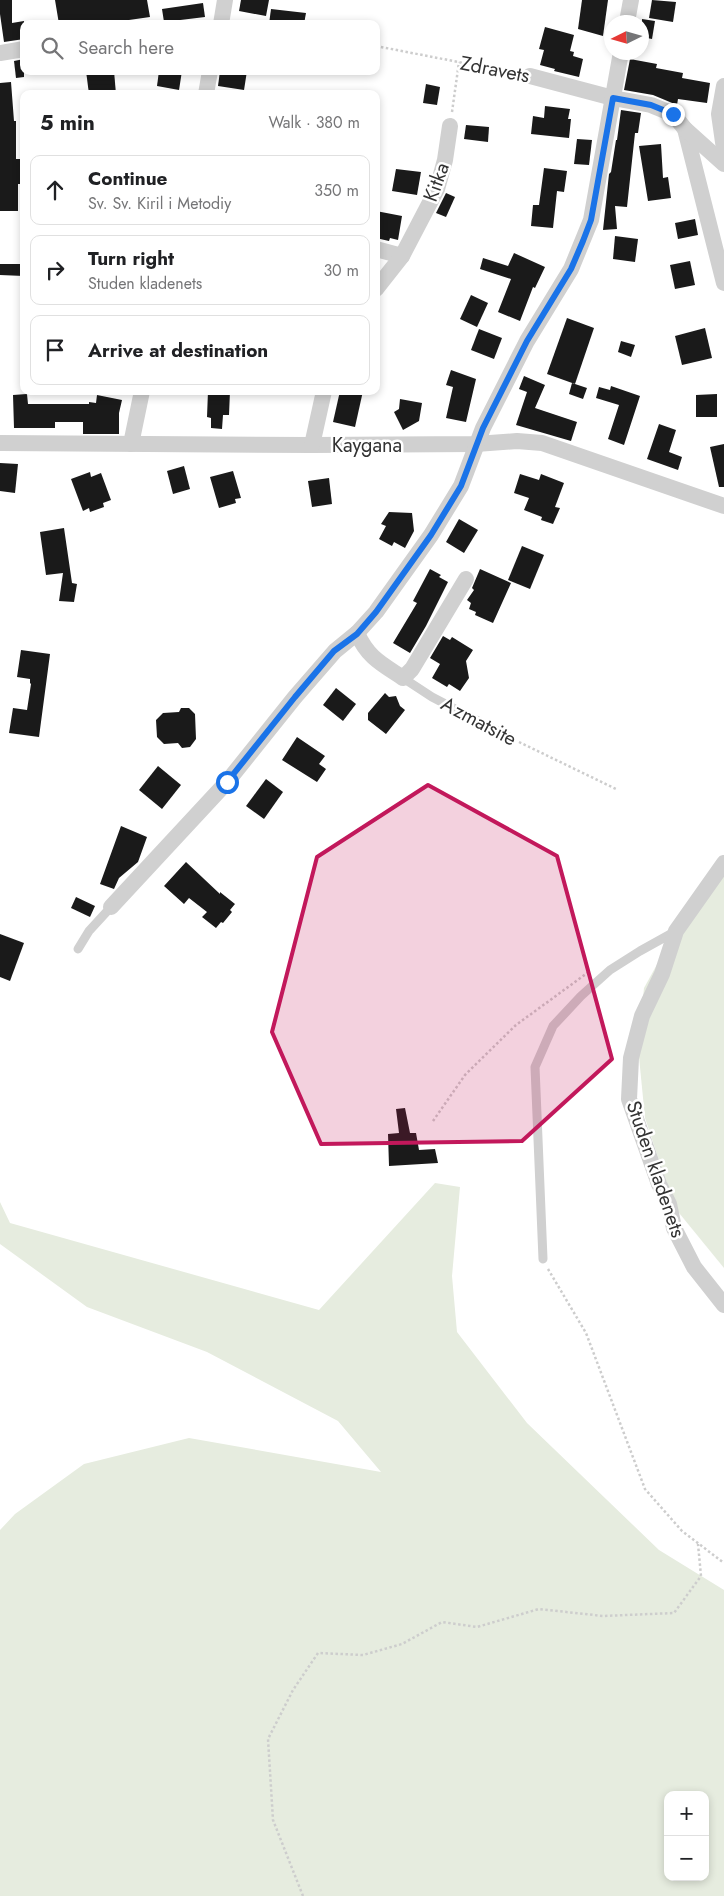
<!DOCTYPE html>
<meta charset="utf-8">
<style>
:root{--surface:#fff;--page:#f6f6f6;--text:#202124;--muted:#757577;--line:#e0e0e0}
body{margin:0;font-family:Jost,sans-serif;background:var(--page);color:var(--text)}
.controls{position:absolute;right:15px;bottom:15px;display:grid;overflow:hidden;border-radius:10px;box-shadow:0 2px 8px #0003}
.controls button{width:45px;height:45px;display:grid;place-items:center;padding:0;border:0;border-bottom:1px solid var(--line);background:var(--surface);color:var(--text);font:25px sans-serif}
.compass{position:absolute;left:604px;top:15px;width:45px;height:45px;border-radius:50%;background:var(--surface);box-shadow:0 2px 8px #0003;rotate:265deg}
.stop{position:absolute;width:15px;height:15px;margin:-11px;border:4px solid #1a73e8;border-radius:50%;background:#fff}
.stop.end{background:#1a73e8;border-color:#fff;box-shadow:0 1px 5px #0008}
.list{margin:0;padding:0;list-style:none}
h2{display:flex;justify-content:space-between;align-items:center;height:65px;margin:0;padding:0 20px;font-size:21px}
h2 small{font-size:16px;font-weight:400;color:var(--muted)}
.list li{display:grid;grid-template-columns:32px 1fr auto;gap:15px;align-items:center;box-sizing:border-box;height:70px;margin:0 10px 10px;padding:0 10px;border:1px solid var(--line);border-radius:10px}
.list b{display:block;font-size:19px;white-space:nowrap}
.list p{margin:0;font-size:16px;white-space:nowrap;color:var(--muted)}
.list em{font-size:16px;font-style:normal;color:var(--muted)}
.icon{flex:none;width:28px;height:28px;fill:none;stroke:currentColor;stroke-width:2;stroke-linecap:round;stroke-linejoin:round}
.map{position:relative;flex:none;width:724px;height:1896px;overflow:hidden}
.search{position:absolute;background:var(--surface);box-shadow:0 2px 8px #0003;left:20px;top:20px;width:360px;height:55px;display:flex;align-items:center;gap:12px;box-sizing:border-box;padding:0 18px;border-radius:10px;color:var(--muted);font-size:19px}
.panel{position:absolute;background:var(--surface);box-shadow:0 2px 8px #0003;left:20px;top:90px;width:360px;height:305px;border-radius:10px}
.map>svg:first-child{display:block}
.green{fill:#e6ecdf;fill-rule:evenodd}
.building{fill:#1a1a1a}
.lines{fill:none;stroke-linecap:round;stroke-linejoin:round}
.path{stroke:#cdcdcd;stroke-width:2.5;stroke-dasharray:2.5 2.5;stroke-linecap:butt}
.lane{stroke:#d0d0d0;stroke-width:9}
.street{stroke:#d0d0d0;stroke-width:16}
.route{stroke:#1a73e8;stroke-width:6}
.marked{fill:#c2185b;fill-opacity:0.2;stroke:#c2185b;stroke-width:4;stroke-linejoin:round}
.labels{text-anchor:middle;stroke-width:5;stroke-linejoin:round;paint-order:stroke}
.street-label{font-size:20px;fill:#333;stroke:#fff}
</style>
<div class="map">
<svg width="724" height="1896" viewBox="0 0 724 1896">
<rect width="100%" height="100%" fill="#fff"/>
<!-- green -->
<g class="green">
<path d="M724 856V1268L675 1208 645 1118 638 1047 644 988 686 912Z"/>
<path d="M435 1183 460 1187 452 1276 457 1332 527 1423 659 1550 724 1590V1896H0V1530L15 1514 84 1464 189 1438 381 1472 338 1421 207 1352 87 1307 0 1244V1202L10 1223 319 1310ZM668 1795H705V1877H668Z"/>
</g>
<!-- building -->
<g class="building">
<path d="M0 0H12V23L24 21V39L4 42 0 14Z"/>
<path d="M55 0H147L150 17 122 21V24H59Z"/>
<path d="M241 0H269L266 16 239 11Z"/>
<path d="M582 0H608L603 36 578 29Z"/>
<path d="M652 0 676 2 673 22 649 18Z"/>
<path d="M203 3 205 17 164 22 162 9Z"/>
<path d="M271 9 306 13 304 24H269Z"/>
<path d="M642 19 655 21 652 39 642 37Z"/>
<path d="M545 27 574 35 570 51 574 52 573 56 583 59 579 77 554 71 555 69 540 65 544 50 539 49Z"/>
<path d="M24 59V77L16 78 14 61Z"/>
<path d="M630 59 657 64 656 68 683 73 682 78 710 83 707 103 678 99 677 105 653 95 624 90Z"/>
<path d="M86 71H114L116 94H89Z"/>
<path d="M159 71H182L179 90 157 86Z"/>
<path d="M220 71H247L244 90 218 86Z"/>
<path d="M11 82 14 121H16V159H22L23 184H18V211H0V83Z"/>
<path d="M426 84 440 87 437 105 423 103Z"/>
<path d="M545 106 570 109 568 119H571L569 138 531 134 533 116 544 118Z"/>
<path d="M621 110 641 113 638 133H635L627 207 615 206 617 229 603 230 609 174 611 172 616 140H617Z"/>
<path d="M466 125 489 127 488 142 464 139Z"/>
<path d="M577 139 592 140 589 165 574 164Z"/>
<path d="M661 144 663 178 668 177 671 198 648 201 639 146Z"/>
<path d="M544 168 567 171 564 192 557 191 553 228 531 226 533 205H539Z"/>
<path d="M396 169 421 172 417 195 392 191Z"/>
<path d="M446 193 455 197 446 217 436 213Z"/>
<path d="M376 211 402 216 398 240 390 238 389 241 376 238Z"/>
<path d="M695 219 698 235 678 239 675 223Z"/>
<path d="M615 236 638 239 635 262 613 259Z"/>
<path d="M514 253 545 267 535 288 533 287 520 321 498 312 511 279 480 269 483 258 508 266Z"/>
<path d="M690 261 695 285 675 289 670 265Z"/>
<path d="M0 264H24V276L0 275Z"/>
<path d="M471 295 488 303 477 327 460 319Z"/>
<path d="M567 318 594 328 575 384 547 374Z"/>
<path d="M705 328 712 358 682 365 675 336Z"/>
<path d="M479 329 502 338 494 359 471 350Z"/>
<path d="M621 341 635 345 631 357 618 352Z"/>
<path d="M451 370 476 379 466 422 446 418 453 387 446 385Z"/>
<path d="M524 376 545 385 535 408 577 422 571 441 516 425 527 392 519 389Z"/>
<path d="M572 383 587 388 583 399 569 394Z"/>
<path d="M611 386 640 396 624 445 608 439 619 405 596 398 599 387 610 390Z"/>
<path d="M208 391H230L229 415H223L222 429 211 428V418L207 417Z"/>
<path d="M340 391H363L355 427 333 422Z"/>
<path d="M27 394 28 404H89V402L96 403 97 395 122 400 119 413V434H83V422H55V428H14L13 395Z"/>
<path d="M717 394V417H696V395Z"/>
<path d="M400 399 422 403 419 421 403 430 394 412 399 409Z"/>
<path d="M659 424 676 430 669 452 682 457 678 470 647 459Z"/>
<path d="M724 444V487H719L710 447Z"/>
<path d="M0 463 18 464 15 493 0 491Z"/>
<path d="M184 466 190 489 173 494 167 471Z"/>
<path d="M233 471 241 498 235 499 236 503 219 508 210 477Z"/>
<path d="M90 472 91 477 101 473 111 500 103 503 104 507 90 512 89 508 83 511 71 479Z"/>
<path d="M520 474 539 480 541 474 564 483 555 507 560 508 553 524 541 520 542 517 524 510 529 498 514 493Z"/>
<path d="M329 478 332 504 312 507 308 481Z"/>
<path d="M389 512 412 513 414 531 405 548 394 542 392 546 379 539 386 526 381 524Z"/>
<path d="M459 519 478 530 464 553 446 542Z"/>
<path d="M64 528 72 583 77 584 74 602 59 601 63 573 46 575 40 532Z"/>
<path d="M522 546 544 555 530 589 508 580Z"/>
<path d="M430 569 441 575 439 577 448 582 426 626 410 653 393 643 417 603 413 601Z"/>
<path d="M480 569 511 583 493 623 475 615 476 612 469 609 471 603 467 600 474 590 472 588Z"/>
<path d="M443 636 450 640 452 637 473 650 466 661 469 678 460 691 449 684 447 687 432 678 440 664 430 658Z"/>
<path d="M21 650 50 654 39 737 9 733 13 708 27 710 31 684 30 683V679L17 677Z"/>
<path d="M336 688 356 704 343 721 323 705Z"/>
<path d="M385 693 389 697 396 696 400 706 405 710 386 734 368 720V713Z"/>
<path d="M181 708H189L195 714 196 739 190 747 182 748 178 743 164 744 157 737 156 720 163 713 179 712Z"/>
<path d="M297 737 325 756 319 764 326 769 317 782 282 760Z"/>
<path d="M158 766 181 785 162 809 139 790Z"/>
<path d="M266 779 283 792 264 819 246 806Z"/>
<path d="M121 826 147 837 138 862 119 878 114 889 100 884Z"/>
<path d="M186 862 220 894V892L235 904 230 910 232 912 223 923 221 922 216 928 202 917 207 912 189 898 184 904 164 886Z"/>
<path d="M76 897 95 906 90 917 71 908Z"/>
<path d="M0 934 24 943 10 981 0 977Z"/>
<path d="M405 1108 410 1133H416L419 1150 435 1149 438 1163 389 1166 388 1134 399 1133 396 1109Z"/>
</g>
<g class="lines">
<!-- path -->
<g class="path">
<path d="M376 46 515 73"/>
<path d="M452 112 459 62"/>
<path d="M519 742 616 789"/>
<path d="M433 1121 465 1075 516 1025 590 971"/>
<path d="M548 1269 586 1333 645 1489 682 1531 724 1563"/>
<path d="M303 1896 273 1820 268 1739 293 1690 318 1653 363 1655 402 1644 442 1622 477 1627 539 1609 603 1616 674 1613 701 1576 698 1544"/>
</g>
<!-- lane -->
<g class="lane">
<path d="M403 678 432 697 509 737"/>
<path d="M78 949 89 931 111 907"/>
<path d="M543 1259 535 1067 553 1026 581 996 610 970 640 951 676 931"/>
</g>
<!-- street -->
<g class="street">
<path d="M627 22 631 0"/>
<path d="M221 24 225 0"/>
<path d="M0 53 24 49"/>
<path d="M530 76 613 98 651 105 673 114 685 129 724 283"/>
<path d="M724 86 719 114 724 149"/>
<path d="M206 94 210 71"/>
<path d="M685 129 724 164"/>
<path d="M376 249 402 256"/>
<path d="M376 289 402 256 437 189 445 160 450 126"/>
<path d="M0 443 312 445 476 444 517 441 542 443 724 506"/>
<path d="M131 444 142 391"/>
<path d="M312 445 324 391"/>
<path d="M357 633C368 658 382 664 403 678L412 669 466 579"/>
<path d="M724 863 676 931 662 974 642 1016 631 1058 629 1099 659 1184 669 1204 674 1228 694 1267 724 1305"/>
<path d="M111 907 227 782 295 697 335 651 357 633 376 612 431 535 461 486 483 428 527 341 571 269 591 220 621 52"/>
</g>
</g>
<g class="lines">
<!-- route -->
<path class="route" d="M227 782 295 697 334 651 357 634 376 612 431 535 461 486 483 428 527 341 571 269 583 241 591 220 613 98 651 105 673 114"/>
</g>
<!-- marked area -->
<path class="marked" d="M428 785 557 856 612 1059 522 1141 321 1144 272 1032 317 857Z"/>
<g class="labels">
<!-- street labels -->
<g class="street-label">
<text transform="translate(495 69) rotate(11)" y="7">Zdravets</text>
<text transform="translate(436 182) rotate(-70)" y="7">Kitka</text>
<text x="367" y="452">Kaygana</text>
<text transform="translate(479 721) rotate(28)" y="7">Azmatsite</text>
<text transform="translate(656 1169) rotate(71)" y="7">Studen kladenets</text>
</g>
</g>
</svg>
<div class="controls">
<button>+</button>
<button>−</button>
</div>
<svg class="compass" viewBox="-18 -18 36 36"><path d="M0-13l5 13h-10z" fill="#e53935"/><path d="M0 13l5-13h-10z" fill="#757577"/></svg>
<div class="stop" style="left:227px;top:782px"></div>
<div class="stop end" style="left:673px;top:114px"></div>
<div class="search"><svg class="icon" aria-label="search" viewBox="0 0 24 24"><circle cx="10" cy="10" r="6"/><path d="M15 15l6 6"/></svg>Search here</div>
<section class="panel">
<h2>5 min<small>Walk · 380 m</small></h2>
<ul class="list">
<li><svg class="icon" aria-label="ahead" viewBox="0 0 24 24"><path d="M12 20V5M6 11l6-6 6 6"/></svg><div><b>Continue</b><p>Sv. Sv. Kiril i Metodiy</p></div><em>350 m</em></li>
<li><svg class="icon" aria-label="right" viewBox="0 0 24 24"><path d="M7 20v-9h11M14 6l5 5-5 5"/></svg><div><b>Turn right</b><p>Studen kladenets</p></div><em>30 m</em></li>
<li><svg class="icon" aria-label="arrive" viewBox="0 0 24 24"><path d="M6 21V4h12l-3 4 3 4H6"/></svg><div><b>Arrive at destination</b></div></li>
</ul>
</section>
</div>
